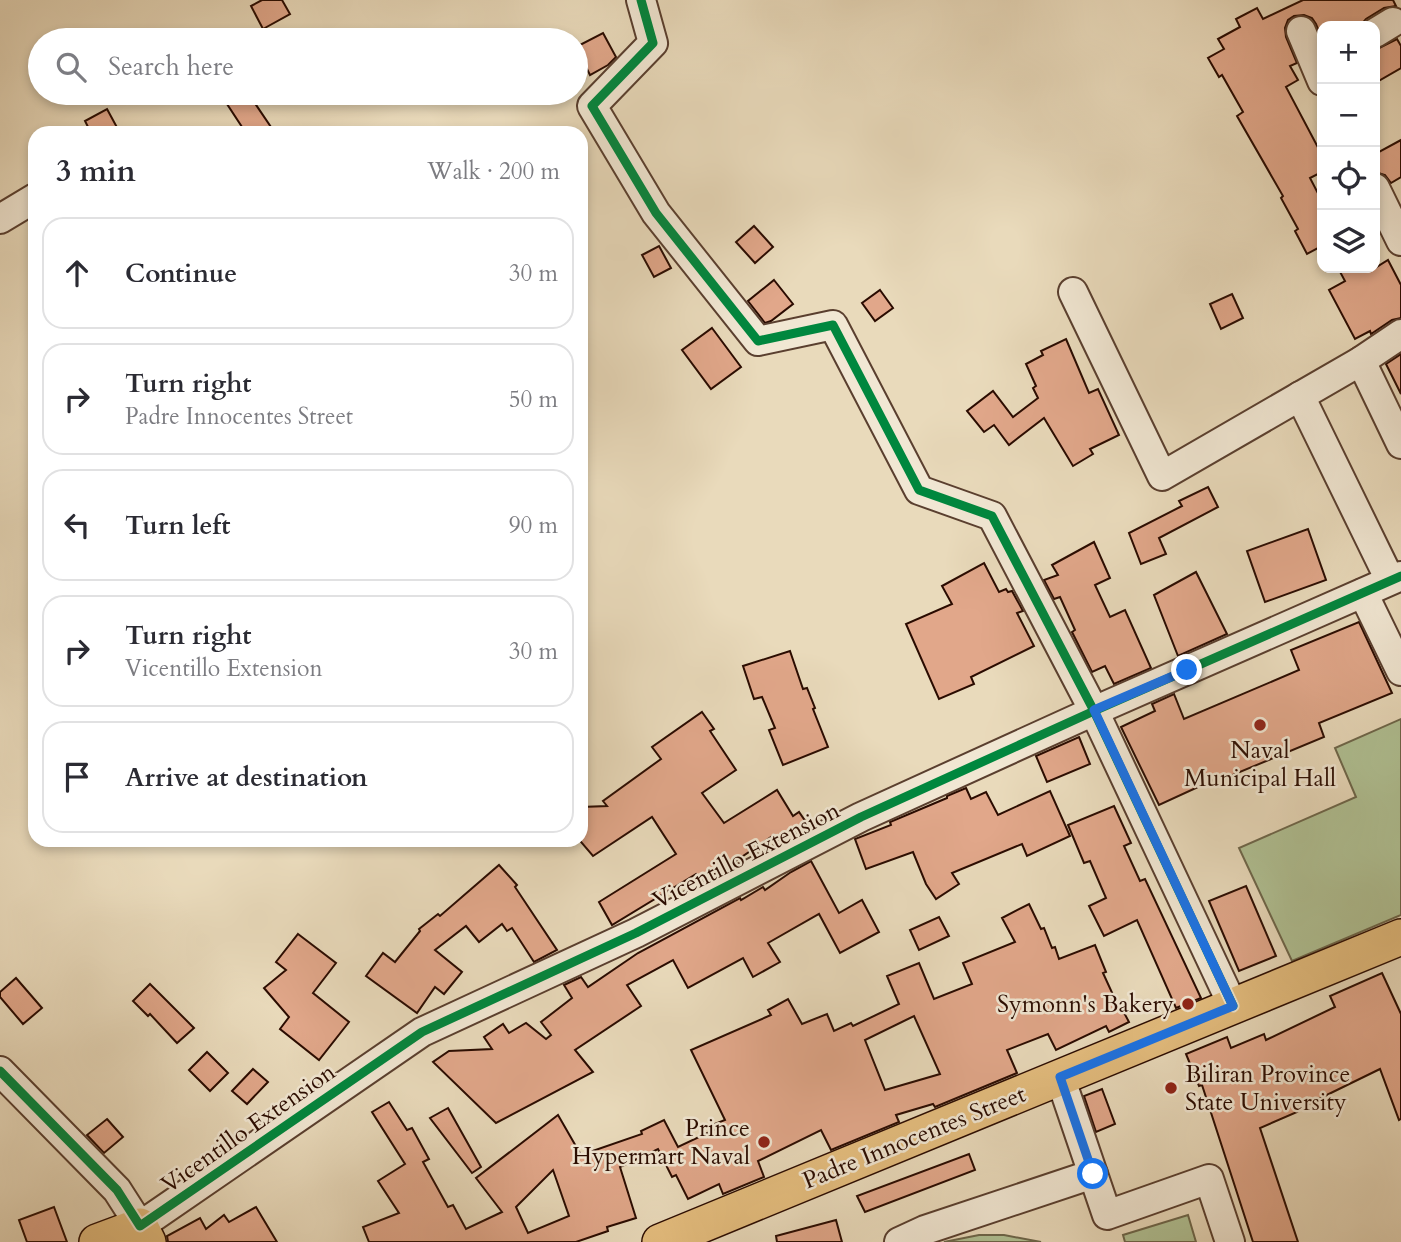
<!DOCTYPE html>
<meta charset="utf-8">
<style>
:root{--surface:#fff;--page:#f7f7f7;--text:#2b2b33;--muted:#7c7c81;--line:#e1e1e2}
body{margin:0;font-family:Cardo,serif;background:var(--page);color:var(--text)}
.controls{position:absolute;right:21px;top:21px;display:grid;overflow:hidden;border-radius:14px;box-shadow:0 4px 10px #0003}
.controls button{width:63px;height:63px;display:grid;place-items:center;padding:0;border:0;border-bottom:2px solid var(--line);background:var(--surface);color:var(--text);font:35px sans-serif}
.stop{position:absolute;width:21px;height:21px;margin:-16px;border:5px solid #1a73e8;border-radius:50%;background:#fff}
.stop.end{background:#1a73e8;border-color:#fff;box-shadow:0 2px 7px #0008}
.list{margin:0;padding:0;list-style:none}
h2{display:flex;justify-content:space-between;align-items:center;height:91px;margin:0;padding:0 28px;font-size:30px}
h2 small{font-size:23px;font-weight:400;color:var(--muted)}
.list li{display:grid;grid-template-columns:46px 1fr auto;gap:21px;align-items:center;box-sizing:border-box;height:112px;margin:0 14px 14px;padding:0 14px;border:2px solid var(--line);border-radius:21px}
.list b{display:block;font-size:26px;white-space:nowrap}
.list p{margin:0;font-size:23px;white-space:nowrap;color:var(--muted)}
.list em{font-size:23px;font-style:normal;color:var(--muted)}
.icon{flex:none;width:38px;height:38px;fill:none;stroke:currentColor;stroke-width:2;stroke-linecap:round;stroke-linejoin:round}
.map{position:relative;flex:none;width:1401px;height:1242px;overflow:hidden}
.search{position:absolute;background:var(--surface);box-shadow:0 4px 10px #0003;left:28px;top:28px;width:560px;height:77px;display:flex;align-items:center;gap:18px;box-sizing:border-box;padding:0 24px;border-radius:38px;color:var(--muted);font-size:26px}
.panel{position:absolute;background:var(--surface);box-shadow:0 4px 10px #0003;left:28px;top:126px;width:560px;height:721px;border-radius:21px}
.map>svg:first-child{display:block}
.green{fill:#b0c194;stroke:#6d664a;stroke-width:2}
.building{fill:#e1a78a;stroke:#2a0b00;stroke-width:2;fill-rule:evenodd}
.lines{fill:none;stroke-linecap:round;stroke-linejoin:round}
.minor-casing{stroke:#5a3f2f;stroke-width:32}
.major-casing{stroke:#2a0b00;stroke-width:38}
.minor{stroke:#f1e7d3;stroke-width:28}
.major{stroke:#e4bd7e;stroke-width:35}
.cycleway-casing{stroke:#f1e7d3;stroke-width:13}
.cycleway{stroke:#00873e;stroke-width:9}
.route{stroke:#1a73e8;stroke-width:9}
.poi-dot{fill:#8f2418;stroke:#f1e7d3;stroke-width:2.5}
.labels{text-anchor:middle;stroke-width:5;stroke-linejoin:round;paint-order:stroke}
.poi-label{font-size:24px;fill:#2a0b00;stroke:#f1e7d3;text-anchor:end}
.street-label{font-size:24px;fill:#2a0b00;stroke:#f1e7d3}
</style>
<div class="map">
<svg width="1401" height="1242" viewBox="0 0 1401 1242">
<rect width="100%" height="100%" fill="#e9dabb"/>
<filter id="stains"><feTurbulence type="fractalNoise" baseFrequency=".00286" numOctaves="4"/><feColorMatrix values="0 0 0 0 .2 0 0 0 0 .09 0 0 0 0 .02 0 0 0 .5 -.17"/></filter>
<radialGradient id="worn" r=".72"><stop offset=".6" stop-color="#630" stop-opacity="0"/><stop offset="1" stop-color="#630" stop-opacity=".3"/></radialGradient>
<!-- green -->
<g class="green">
<path d="M1401 719V915L1292 961 1239 848 1356 797 1335 748Z"/>
<path d="M1188 1215 1196 1242H1125L1123 1235Z"/>
<path d="M979 1235H1004L1041 1242H944Z"/>
</g>
<!-- building -->
<g class="building">
<path d="M262 0H282L290 14 263 29 251 6Z"/>
<path d="M1303 0H1393L1396 6 1384 8 1366 19 1360 26H1322V39L1316 24 1312 18 1304 15 1294 16 1288 20 1285 28 1286 37 1297 63 1290 66 1298 80 1286 87 1322 155V172L1310 178 1322 201V246L1307 254 1295 231 1298 229 1281 198 1283 196 1237 116 1243 112 1222 75 1219 77 1208 58 1224 49 1218 39 1240 27 1236 19 1257 8 1263 19Z"/>
<path d="M603 33 616 57 608 65 590 75 576 47Z"/>
<path d="M1397 39 1401 46V68L1375 83V50Z"/>
<path d="M245 93H248L275 133H246L227 104Z"/>
<path d="M107 109 120 133H91L85 121Z"/>
<path d="M1401 140V177L1391 183 1385 175 1375 172V154Z"/>
<path d="M754 226 773 247 755 263 736 242Z"/>
<path d="M659 246 671 268 654 277 642 255Z"/>
<path d="M1388 260 1401 285V318L1392 320 1371 334 1370 331 1355 339 1329 290 1345 281 1338 268H1375Z"/>
<path d="M774 280 793 304 771 321 765 323 748 301Z"/>
<path d="M880 290 893 308 875 321 862 303Z"/>
<path d="M1232 294 1243 318 1221 329 1210 304Z"/>
<path d="M712 328 741 367 711 389 682 350Z"/>
<path d="M1066 339 1089 393 1098 389 1119 435 1090 449 1093 454 1073 466 1044 418 1009 445 994 425 984 432 967 411 993 391 1013 417 1038 398 1033 388 1036 386 1026 364 1043 355 1041 351Z"/>
<path d="M1401 354V394L1386 364Z"/>
<path d="M1208 487 1218 507 1159 538 1166 554 1141 564 1129 533 1182 506 1179 501Z"/>
<path d="M1308 529 1326 580 1265 602 1247 551Z"/>
<path d="M1094 542 1110 578 1095 585 1110 617 1125 610 1151 668 1114 684 1105 666 1092 672 1072 632 1075 630 1060 597 1054 599 1044 580 1058 575 1052 565Z"/>
<path d="M984 563 999 592 1006 589 1008 592 1012 591 1023 611 1017 613 1034 646 971 677 974 684 939 699 906 624 952 604 942 586Z"/>
<path d="M1196 572 1227 634 1178 656 1154 595Z"/>
<path d="M1359 622 1392 693 1319 723 1324 737 1223 779 1222 776 1159 805 1121 727 1155 711 1152 704 1174 694 1184 719 1299 670 1291 650Z"/>
<path d="M790 651 803 689 807 688 815 708 813 709 828 747 783 765 769 730 775 728 762 697 754 699 743 666Z"/>
<path d="M702 712 714 729 710 731 736 770 702 793 724 823 777 790 793 816 799 812 808 825 778 841 774 835 721 871 701 881 696 874 612 925 599 902 676 854 652 817 593 856 581 842V807L607 806 603 801 661 759 652 747Z"/>
<path d="M1079 737 1090 764 1047 782 1036 756Z"/>
<path d="M966 788 971 799 986 792 998 815 1050 791 1070 836 1027 856 1022 844 952 873 959 884 936 899 926 884 913 852 866 869 855 839 891 825 890 822 947 798V796Z"/>
<path d="M1114 806 1131 843 1124 846 1140 881 1145 879 1201 998 1176 1008 1137 920 1104 936 1089 906 1106 898 1090 861 1084 863 1068 825Z"/>
<path d="M811 861 839 913 862 900 879 932 840 953 819 914 768 943 780 962 753 977 743 958 688 988 673 960 627 985 641 1006 575 1050 593 1072 496 1123 433 1062 449 1051 492 1049 484 1037 503 1024 509 1033 526 1023 546 1039 551 1035 541 1022 572 998 564 985 581 977 588 987 638 953 740 898 741 900 763 887 765 890 791 872Z"/>
<path d="M499 865 517 885 515 887 557 950 534 962 512 928 507 931 502 924 479 942 466 926 435 950 462 972 444 994 435 987 417 1013 366 976 383 953 395 962 420 931 419 929 438 914 440 916Z"/>
<path d="M1246 886 1276 956 1239 971 1209 901Z"/>
<path d="M1029 904 1041 929 1044 928 1052 948 1055 947 1059 959 1095 945 1106 972 1103 973 1119 1008 1121 1007 1129 1022 1109 1032 1106 1026 1056 1050 1048 1034 1007 1050 1017 1073 935 1107 933 1104 896 1115 899 1122 831 1150 821 1130 758 1161 764 1177 723 1194 719 1184 688 1199 676 1175 672 1177 658 1149 620 1167 636 1218 607 1227 608 1231 576 1242H369L363 1227 399 1213 378 1181 405 1164 372 1112 389 1102 407 1130 412 1128 429 1159 423 1162 448 1207 453 1205 466 1229 502 1212 476 1178 558 1115 581 1155 642 1134 641 1131 664 1120 678 1147 714 1130 712 1125 725 1120 691 1050 771 1015 768 1010 788 999 802 1024 827 1014 834 1031 851 1023 853 1026 899 1004 887 976 919 963 934 999 972 984 963 963 1015 942 1002 918ZM914 1016 940 1074 885 1090 865 1040ZM553 1170 569 1216 528 1233 516 1207Z"/>
<path d="M939 917 949 936 919 950 910 930Z"/>
<path d="M298 934 336 963 313 993 349 1022 319 1060 280 1029 289 1017 264 988 286 970 276 962Z"/>
<path d="M1382 973 1401 1014V1119L1399 1120 1380 1069 1296 1110 1297 1112 1260 1128 1298 1242H1253L1202 1085 1199 1086 1186 1054 1227 1037 1231 1048 1264 1034 1266 1040 1335 1007 1330 996Z"/>
<path d="M16 978 42 1008 23 1024 0 997V992Z"/>
<path d="M150 984 194 1028 177 1043 150 1014 148 1016 133 1001Z"/>
<path d="M207 1052 228 1073 210 1091 189 1070Z"/>
<path d="M253 1069 268 1082 247 1104 232 1091Z"/>
<path d="M1102 1089 1115 1124 1096 1132 1084 1096Z"/>
<path d="M448 1108 481 1167 472 1173 430 1118Z"/>
<path d="M107 1119 123 1137 104 1153 87 1135Z"/>
<path d="M969 1154 975 1170 865 1212 857 1196Z"/>
<path d="M54 1207 67 1242H27L19 1220Z"/>
<path d="M256 1207 277 1242H168L167 1236 200 1218 206 1229 224 1215 229 1222Z"/>
<path d="M836 1220 842 1242H777L776 1236Z"/>
</g>
<g class="lines">
<!-- minor casing -->
<g class="minor-casing">
<g id="minor">
<path d="M641 0 653 43 592 106 656 213 758 341 833 325 919 490 992 516 1094 711 1233 1006"/>
<path d="M1301 31 1322 81"/>
<path d="M1375 33 1393 22"/>
<path d="M1375 188 1401 241"/>
<path d="M0 219 35 198"/>
<path d="M1073 292 1162 476 1361 361 1401 334"/>
<path d="M1361 361 1401 444"/>
<path d="M1300 396 1390 580"/>
<path d="M1363 593 1401 671"/>
<path d="M0 1071 117 1190 140 1226 422 1032 636 933 861 817 1094 711 1401 576"/>
<path d="M1093 1174 1107 1215 1209 1179 1230 1242"/>
<path d="M899 1242 925 1230 1093 1174 1060 1077"/>
</g>
</g>
<!-- major casing -->
<g class="major-casing">
<g id="major">
<path d="M97 1242 140 1226 148 1242"/>
<path d="M660 1242 1401 937"/>
</g>
</g>
<!-- minor -->
<use href="#minor" class="minor"/>
<!-- major -->
<use href="#major" class="major"/>
<!-- cycleway casing -->
<g class="cycleway-casing">
<g id="cycleway">
<path d="M641 0 653 43 592 106 656 213 758 341 833 325 919 490 992 516 1094 711 1233 1006"/>
<path d="M0 1071 117 1190 140 1226 422 1032 636 933 861 817 1094 711 1401 576"/>
</g>
</g>
<!-- cycleway -->
<use href="#cycleway" class="cycleway"/>
</g>
<g class="lines">
<!-- route -->
<path class="route" d="M1093 1174 1060 1077 1233 1006 1094 710 1187 670"/>
</g>
<!-- markers -->
<g class="poi-dot">
<circle cx="1260" cy="725" r="7"/>
<circle cx="1188" cy="1004" r="7"/>
<circle cx="1171" cy="1088" r="7"/>
<circle cx="764" cy="1142" r="7"/>
</g>
<g class="labels">
<!-- poi labels -->
<g class="poi-label">
<text x="1260" y="758" text-anchor="middle">Naval<tspan x="1260" dy="28">Municipal Hall</tspan></text>
<text x="1174" y="1012">Symonn's Bakery</text>
<text x="1185" y="1082" text-anchor="start">Biliran Province<tspan x="1185" dy="28">State University</tspan></text>
<text x="750" y="1136">Prince<tspan x="750" dy="28">Hypermart Naval</tspan></text>
</g>
<!-- street labels -->
<g class="street-label">
<text transform="translate(746 855) rotate(-27)" y="8">Vicentillo Extension</text>
<text transform="translate(248 1128) rotate(-35)" y="8">Vicentillo Extension</text>
<text transform="translate(914 1137) rotate(-22)" y="8">Padre Innocentes Street</text>
</g>
</g>
<rect width="100%" height="100%" filter="url(#stains)"/>
<rect width="100%" height="100%" fill="url(#worn)"/>
</svg>
<div class="controls">
<button>+</button>
<button>−</button>
<button><svg class="icon" aria-label="locate" viewBox="0 0 24 24"><circle cx="12" cy="12" r="6"/><path d="M12 2v4M12 18v4M2 12h4M18 12h4"/></svg></button>
<button><svg class="icon" aria-label="layers" viewBox="0 0 24 24"><path d="M12 4l9 5-9 5-9-5zM3 14l9 5 9-5"/></svg></button>
</div>
<div class="stop" style="left:1093px;top:1174px"></div>
<div class="stop end" style="left:1187px;top:670px"></div>
<div class="search"><svg class="icon" aria-label="search" viewBox="0 0 24 24"><circle cx="10" cy="10" r="6"/><path d="M15 15l6 6"/></svg>Search here</div>
<section class="panel">
<h2>3 min<small>Walk · 200 m</small></h2>
<ul class="list">
<li><svg class="icon" aria-label="ahead" viewBox="0 0 24 24"><path d="M12 20V5M6 11l6-6 6 6"/></svg><div><b>Continue</b></div><em>30 m</em></li>
<li><svg class="icon" aria-label="right" viewBox="0 0 24 24"><path d="M7 20v-9h11M14 6l5 5-5 5"/></svg><div><b>Turn right</b><p>Padre Innocentes Street</p></div><em>50 m</em></li>
<li><svg class="icon" aria-label="left" viewBox="0 0 24 24"><path d="M17 20v-9H6M10 6l-5 5 5 5"/></svg><div><b>Turn left</b></div><em>90 m</em></li>
<li><svg class="icon" aria-label="right" viewBox="0 0 24 24"><path d="M7 20v-9h11M14 6l5 5-5 5"/></svg><div><b>Turn right</b><p>Vicentillo Extension</p></div><em>30 m</em></li>
<li><svg class="icon" aria-label="arrive" viewBox="0 0 24 24"><path d="M6 21V4h12l-3 4 3 4H6"/></svg><div><b>Arrive at destination</b></div></li>
</ul>
</section>
</div>
